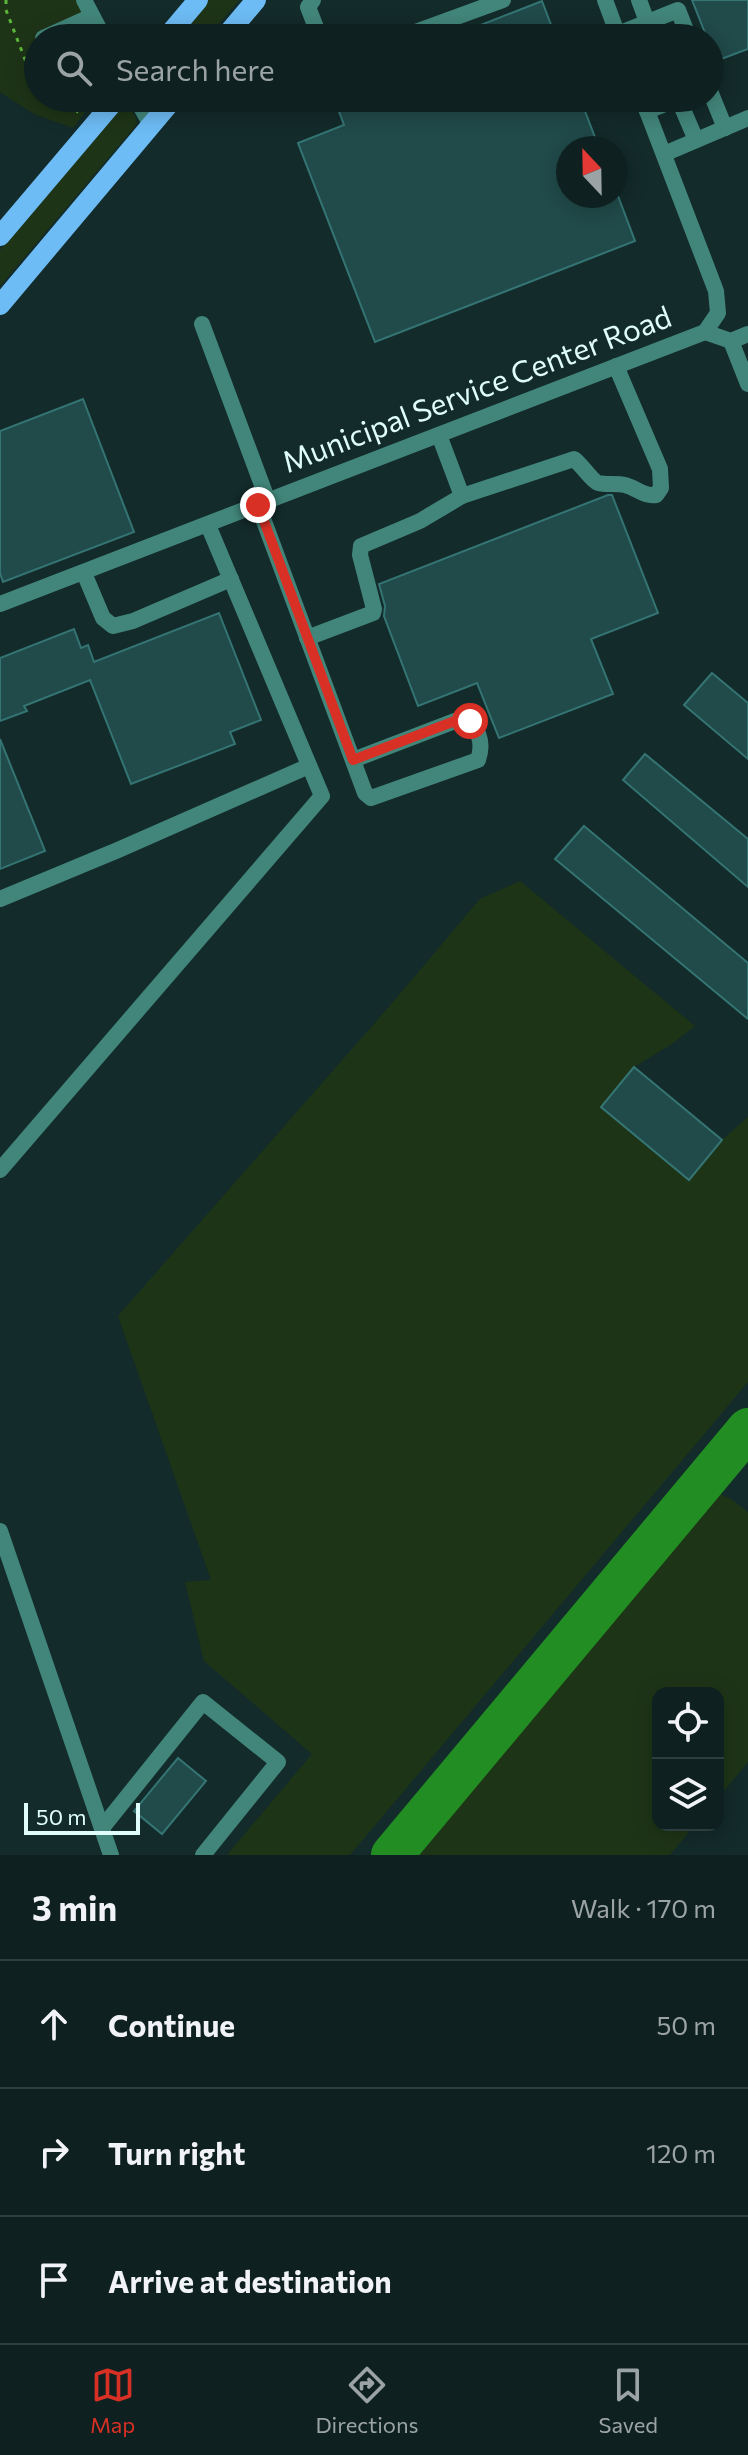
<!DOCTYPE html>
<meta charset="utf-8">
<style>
:root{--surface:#0e2020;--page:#172829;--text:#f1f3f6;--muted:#9ba3a5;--line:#2e3e3e;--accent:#d93025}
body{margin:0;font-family:Commissioner,sans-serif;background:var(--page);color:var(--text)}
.controls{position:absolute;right:24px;bottom:24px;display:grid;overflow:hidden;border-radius:16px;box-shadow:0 4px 20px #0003}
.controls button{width:72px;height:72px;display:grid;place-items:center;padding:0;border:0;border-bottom:2px solid var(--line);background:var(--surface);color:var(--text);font:40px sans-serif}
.compass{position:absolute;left:556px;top:136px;width:72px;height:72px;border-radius:50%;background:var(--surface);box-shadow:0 4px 20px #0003;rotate:338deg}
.scale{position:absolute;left:24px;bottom:20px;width:116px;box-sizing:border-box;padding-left:8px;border:4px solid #dffdfa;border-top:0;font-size:22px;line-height:28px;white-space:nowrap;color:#dffdfa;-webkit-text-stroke:6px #132b2a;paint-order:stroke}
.stop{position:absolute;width:24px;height:24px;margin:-18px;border:6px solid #d93025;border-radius:50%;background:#fff}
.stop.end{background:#d93025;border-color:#fff;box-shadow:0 2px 8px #0008}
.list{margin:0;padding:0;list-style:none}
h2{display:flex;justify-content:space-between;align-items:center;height:104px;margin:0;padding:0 32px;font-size:34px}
h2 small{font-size:26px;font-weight:400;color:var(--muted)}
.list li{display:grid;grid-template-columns:52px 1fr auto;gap:24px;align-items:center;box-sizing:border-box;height:128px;padding:0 32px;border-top:2px solid var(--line)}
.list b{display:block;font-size:30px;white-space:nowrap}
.list em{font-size:26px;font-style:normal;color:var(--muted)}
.icon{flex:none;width:44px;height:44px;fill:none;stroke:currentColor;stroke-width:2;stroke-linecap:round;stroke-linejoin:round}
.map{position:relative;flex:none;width:748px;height:1855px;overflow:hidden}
.search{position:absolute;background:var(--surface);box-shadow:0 4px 20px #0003;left:24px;right:24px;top:24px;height:88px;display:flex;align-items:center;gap:20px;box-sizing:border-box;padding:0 28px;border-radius:44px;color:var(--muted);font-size:30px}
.sheet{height:488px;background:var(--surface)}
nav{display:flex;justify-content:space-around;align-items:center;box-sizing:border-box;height:112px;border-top:2px solid var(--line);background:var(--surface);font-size:22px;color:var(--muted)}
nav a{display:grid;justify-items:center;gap:4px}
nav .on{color:var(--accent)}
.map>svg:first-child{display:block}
.green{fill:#1e3417}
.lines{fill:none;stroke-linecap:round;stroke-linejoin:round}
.taxiway{stroke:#228d22;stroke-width:42}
.building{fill:#214a4a;stroke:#347574;stroke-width:2}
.path{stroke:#5bb63a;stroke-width:3;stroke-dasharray:4 6;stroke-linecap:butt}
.minor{stroke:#42867b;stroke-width:16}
.major{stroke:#6ebcf5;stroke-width:20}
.route{stroke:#d93025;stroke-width:10}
.labels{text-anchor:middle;stroke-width:6;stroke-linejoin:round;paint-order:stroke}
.street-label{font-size:30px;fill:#dffdfa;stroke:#132b2a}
</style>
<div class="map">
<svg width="748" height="1855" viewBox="0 0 748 1855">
<rect width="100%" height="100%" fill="#132b2a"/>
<!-- green -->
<g class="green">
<path d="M0 0H76L94 38H38V98H96L73 128 34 114 0 92Z"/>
<path d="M208 0H239L207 38H176Z"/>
<path d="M124 107C133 111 136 115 137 124L0 286V250L114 111Z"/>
<path d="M520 881 695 1026 672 1044 634 1067 601 1108 688 1180 722 1140 748 1117V1382L350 1855H227L312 1754 204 1661 185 1582 211 1580 118 1316 387 1009 480 899Z"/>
<path d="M717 1493 731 1499 748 1512V1762L718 1798V1693H658V1825H695L670 1855H395L689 1505 699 1497Z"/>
</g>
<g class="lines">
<!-- taxiway -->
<path class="taxiway" d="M392 1855 748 1429"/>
</g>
<!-- building -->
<g class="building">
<path d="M692 0H748V49L716 61 710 45V38H707Z"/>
<path d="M542 1 556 38H450V37Z"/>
<path d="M334 98H580L599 148H568V196H618L635 241 375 342 298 143 344 125Z"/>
<path d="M83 399 134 532 3 582 0 573V431Z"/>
<path d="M608 495H612L658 613 591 639 613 694 499 738 477 683 418 706 384 616 385 606 379 584Z"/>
<path d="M219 613 261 720 230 732 235 744 131 784 90 680 24 706 27 711 0 721V658L74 629 81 648 88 645 94 662Z"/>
<path d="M712 673 748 703V759L684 705Z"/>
<path d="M0 739 45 851 0 869Z"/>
<path d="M645 754 748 839V887L623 780Z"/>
<path d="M584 826 748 963V1019L555 859Z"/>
<path d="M634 1067 722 1140 689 1180 601 1107Z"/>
<path d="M178 1758 206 1781 162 1834 134 1811Z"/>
</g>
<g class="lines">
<!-- path -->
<g class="path">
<path d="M6 0V10L31 75 38 82"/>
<path d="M59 98 82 115"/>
</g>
<!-- minor -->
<g class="minor">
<path d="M84 0 104 38"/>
<path d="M313 0 308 7 320 38"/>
<path d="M605 0 619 38"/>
<path d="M639 0 653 38"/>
<path d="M618 34 678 10 689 38"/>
<path d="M43 38 92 16"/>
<path d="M399 38 503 0"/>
<path d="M710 91 725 128"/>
<path d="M136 98 151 125"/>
<path d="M678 98 696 140"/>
<path d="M647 111 678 99"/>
<path d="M664 154 748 118"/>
<path d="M202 324 268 501"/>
<path d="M705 332 731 341 748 334"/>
<path d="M731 341 748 384"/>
<path d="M439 435 462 496"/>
<path d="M258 505 365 793 371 798 478 760C484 743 479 723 460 719L353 760"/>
<path d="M84 573 103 618 113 626 133 621 231 579"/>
<path d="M0 604 705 332 718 313 716 291 642 98"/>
<path d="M307 638 373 613 374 609 360 555 361 546 420 521 462 496 574 459C582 465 592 481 598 483 606 485 617 483 625 485 637 488 644 497 656 495L661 488 660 469 616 366"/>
<path d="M0 899 118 850 309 766"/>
<path d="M0 1170 322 796 208 525"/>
<path d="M0 1531 111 1855"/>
<path d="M102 1828 203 1702 278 1762 203 1855"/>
</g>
<!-- major -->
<g class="major">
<path d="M166 38 198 0"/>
<path d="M224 38 256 0"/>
<path d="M0 236 117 98"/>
<path d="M0 305 174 98"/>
</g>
</g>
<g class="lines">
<!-- route -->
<path class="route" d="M258 505 353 760 460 719 470 721"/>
</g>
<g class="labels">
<!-- street labels -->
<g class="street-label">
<text transform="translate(477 390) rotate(-21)" y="10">Municipal Service Center Road</text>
</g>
</g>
</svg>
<div class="controls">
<button><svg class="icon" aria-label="locate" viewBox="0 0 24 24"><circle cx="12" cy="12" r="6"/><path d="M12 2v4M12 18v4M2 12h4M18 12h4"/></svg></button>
<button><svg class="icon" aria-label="layers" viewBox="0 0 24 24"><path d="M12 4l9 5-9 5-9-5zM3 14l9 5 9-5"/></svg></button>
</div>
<svg class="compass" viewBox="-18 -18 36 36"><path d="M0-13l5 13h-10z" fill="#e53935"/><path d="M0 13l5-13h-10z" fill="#9ba3a5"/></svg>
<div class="scale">50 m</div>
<div class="stop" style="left:470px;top:721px"></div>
<div class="stop end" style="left:258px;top:505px"></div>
<div class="search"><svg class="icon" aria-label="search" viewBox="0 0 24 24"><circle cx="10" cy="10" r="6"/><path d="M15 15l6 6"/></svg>Search here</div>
</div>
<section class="sheet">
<h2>3 min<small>Walk · 170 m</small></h2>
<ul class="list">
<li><svg class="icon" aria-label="ahead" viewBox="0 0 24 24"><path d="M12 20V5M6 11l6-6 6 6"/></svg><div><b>Continue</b></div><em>50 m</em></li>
<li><svg class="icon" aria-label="right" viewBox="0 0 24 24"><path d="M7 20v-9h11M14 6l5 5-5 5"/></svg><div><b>Turn right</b></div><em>120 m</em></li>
<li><svg class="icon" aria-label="arrive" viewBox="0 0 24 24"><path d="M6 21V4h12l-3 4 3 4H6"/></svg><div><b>Arrive at destination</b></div></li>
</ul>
</section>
<nav>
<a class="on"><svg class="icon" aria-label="map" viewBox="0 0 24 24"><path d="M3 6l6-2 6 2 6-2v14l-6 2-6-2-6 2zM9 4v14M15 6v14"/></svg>Map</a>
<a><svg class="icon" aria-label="directions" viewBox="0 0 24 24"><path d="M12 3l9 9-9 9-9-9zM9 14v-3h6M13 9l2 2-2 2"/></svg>Directions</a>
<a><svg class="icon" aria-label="saved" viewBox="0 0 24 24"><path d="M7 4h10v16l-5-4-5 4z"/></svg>Saved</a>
</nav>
